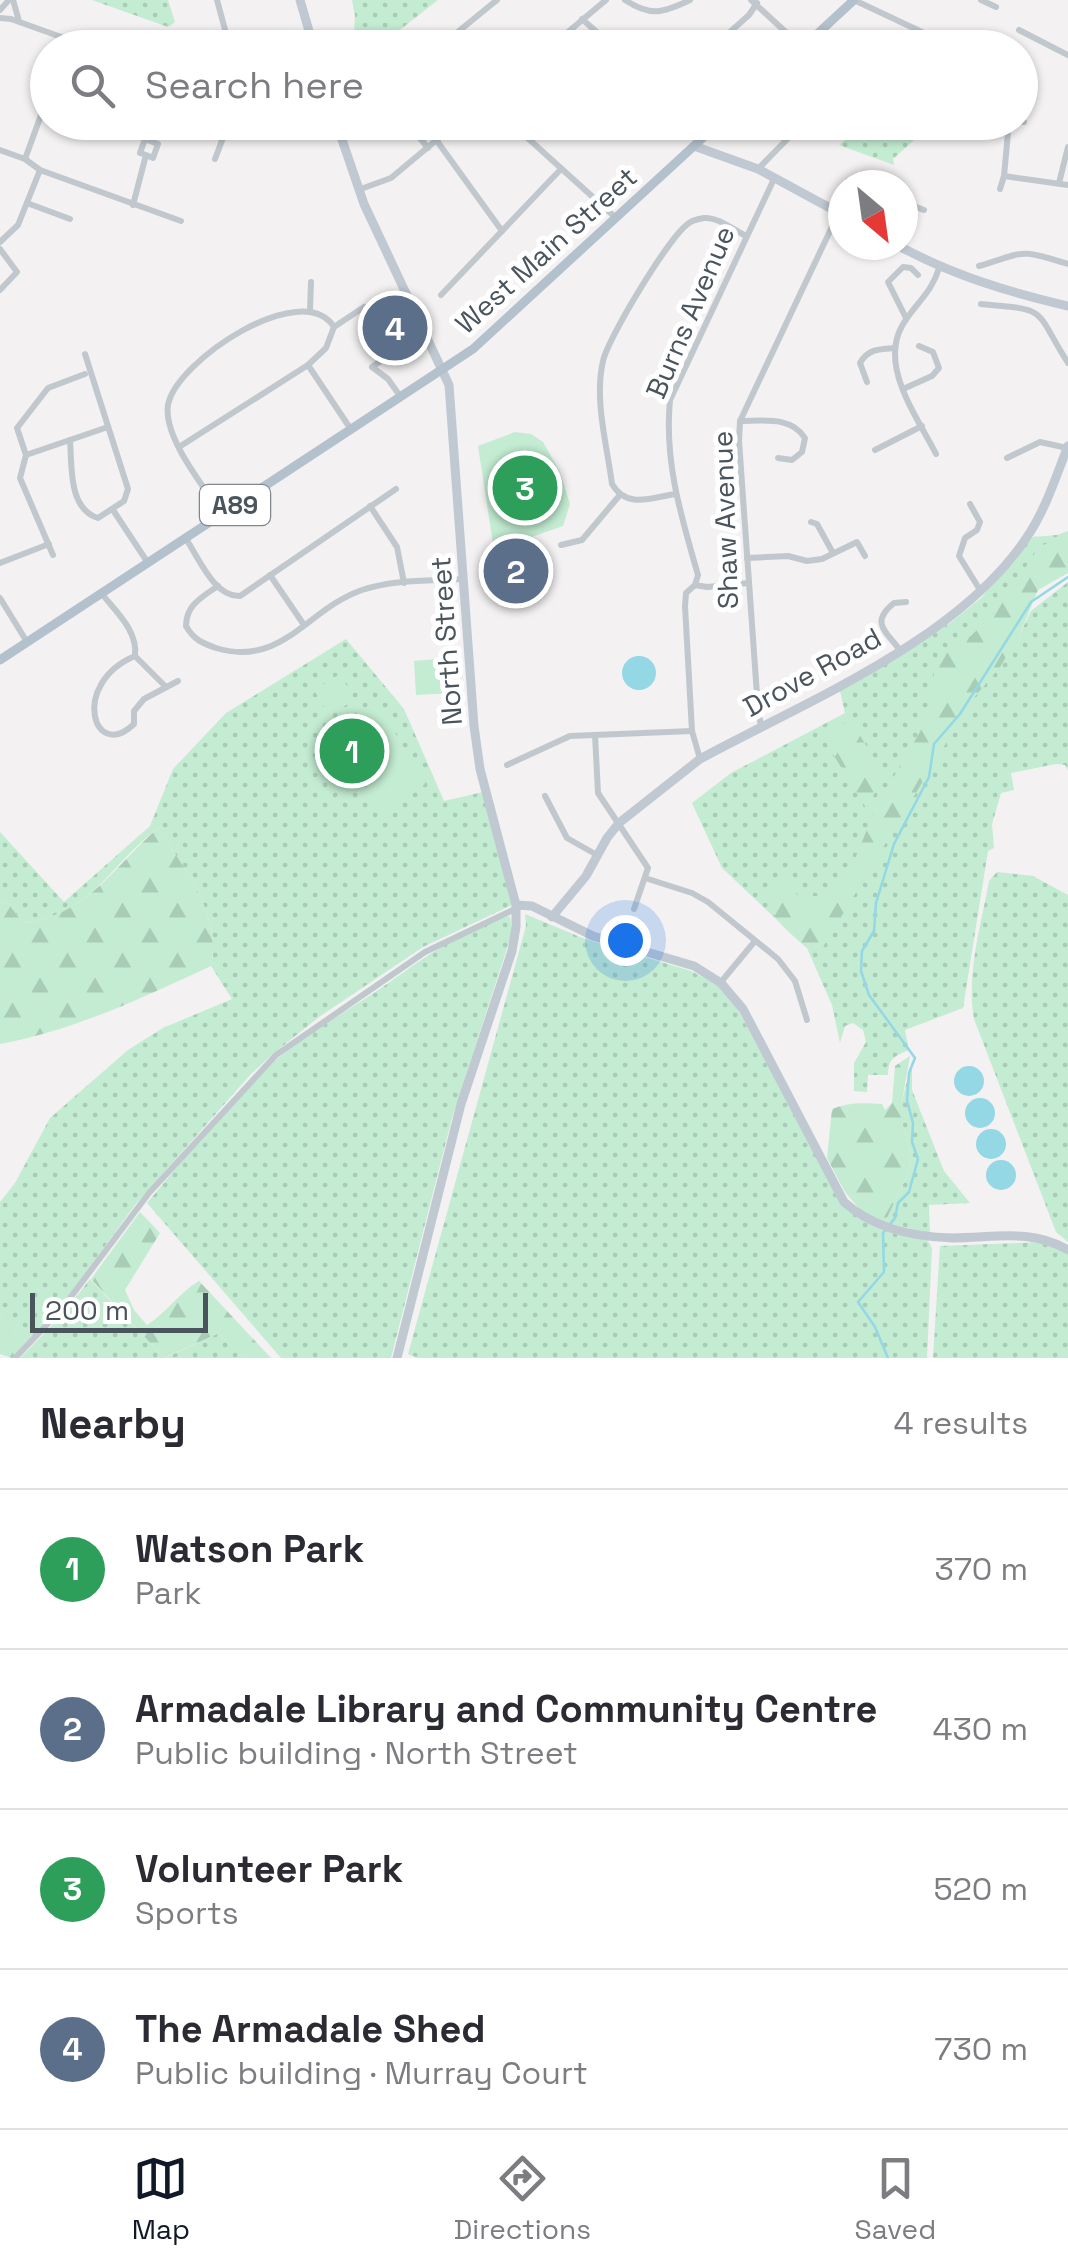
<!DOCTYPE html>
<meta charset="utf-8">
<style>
:root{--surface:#fff;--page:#f7f7f7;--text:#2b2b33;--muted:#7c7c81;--line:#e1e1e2;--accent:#111827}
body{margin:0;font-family:"Space Grotesk",sans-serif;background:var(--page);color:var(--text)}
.compass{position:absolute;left:828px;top:170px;width:90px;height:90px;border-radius:50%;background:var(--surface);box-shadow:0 2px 8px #0004;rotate:151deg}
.scale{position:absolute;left:30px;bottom:25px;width:178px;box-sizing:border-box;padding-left:10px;border:5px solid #4a545c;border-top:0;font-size:28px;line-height:35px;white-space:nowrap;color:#4a545c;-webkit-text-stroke:8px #fff;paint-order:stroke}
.you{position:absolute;left:625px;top:940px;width:35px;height:35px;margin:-25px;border:8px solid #fff;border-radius:50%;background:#1a73e8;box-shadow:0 0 0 15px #1a73e833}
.badge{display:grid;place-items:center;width:65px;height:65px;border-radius:50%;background:var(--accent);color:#fff;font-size:32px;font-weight:700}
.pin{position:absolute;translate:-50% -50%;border:5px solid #fff;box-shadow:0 2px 10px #0006}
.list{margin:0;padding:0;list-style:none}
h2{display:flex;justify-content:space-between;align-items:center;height:130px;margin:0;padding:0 40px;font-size:42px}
h2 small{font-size:32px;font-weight:400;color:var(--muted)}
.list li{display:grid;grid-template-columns:65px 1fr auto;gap:30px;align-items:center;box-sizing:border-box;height:160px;padding:0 40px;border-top:2px solid var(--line)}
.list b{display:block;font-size:38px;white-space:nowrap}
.list p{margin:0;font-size:32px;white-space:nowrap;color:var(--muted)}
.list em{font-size:32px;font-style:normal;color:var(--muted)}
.icon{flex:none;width:55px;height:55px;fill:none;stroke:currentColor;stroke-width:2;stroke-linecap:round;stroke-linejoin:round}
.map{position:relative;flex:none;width:1068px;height:1358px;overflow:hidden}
.search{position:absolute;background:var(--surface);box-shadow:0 2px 8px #0004;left:30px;right:30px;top:30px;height:110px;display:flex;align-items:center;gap:25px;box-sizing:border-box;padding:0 35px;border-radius:55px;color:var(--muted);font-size:38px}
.sheet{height:770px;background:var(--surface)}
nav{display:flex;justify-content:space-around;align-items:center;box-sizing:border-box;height:140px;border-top:2px solid var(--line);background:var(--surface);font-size:28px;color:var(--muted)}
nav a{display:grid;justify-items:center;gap:5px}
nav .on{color:var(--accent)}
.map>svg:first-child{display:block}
.green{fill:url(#green-dots)}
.forest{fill:url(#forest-firs)}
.pitch{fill:#c3ecd2}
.water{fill:#94d7e5}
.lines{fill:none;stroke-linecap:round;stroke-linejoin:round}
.stream{stroke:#94d7e5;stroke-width:2.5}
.street{stroke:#c0c8ce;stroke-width:6}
.secondary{stroke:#c0c9d2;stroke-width:9}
.primary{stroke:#b3c1cd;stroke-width:9}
.labels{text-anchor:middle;stroke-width:10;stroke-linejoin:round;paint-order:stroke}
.shield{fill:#fff;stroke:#80878d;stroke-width:2.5}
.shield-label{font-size:25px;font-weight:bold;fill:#4a545c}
.street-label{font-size:28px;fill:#4a545c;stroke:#fff}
</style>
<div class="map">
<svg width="1068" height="1358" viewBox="0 0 1068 1358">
<defs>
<pattern id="green-dots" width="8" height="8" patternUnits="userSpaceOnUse" patternTransform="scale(2.5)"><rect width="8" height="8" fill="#c3ecd2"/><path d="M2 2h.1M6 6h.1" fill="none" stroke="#a9ccb7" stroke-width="1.8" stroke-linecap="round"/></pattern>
<pattern id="forest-firs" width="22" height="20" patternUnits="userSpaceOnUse" patternTransform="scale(2.5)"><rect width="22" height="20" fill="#c3ecd2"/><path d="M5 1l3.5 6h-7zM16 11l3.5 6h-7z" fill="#a9ccb7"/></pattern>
</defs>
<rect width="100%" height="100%" fill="#f3f1f1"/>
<!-- green -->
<g class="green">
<path d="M92 0H168L175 22 168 27Z"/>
<path d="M352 0H438L378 47 353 48 355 16Z"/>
<path d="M865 123H933L893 159 894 165 839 145Z"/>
<path d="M1068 531V554L1053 565 974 697 1020 634 1031 611 1068 582V770L1065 765 1056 764 1011 773 1014 790 1001 793 992 824 994 848 988 851 963 1008 905 1030 909 1050C895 1056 888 1058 888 1075H868L867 1092 854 1091V1063L866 1042 863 1030 853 1023 845 1026 840 1043 832 1005 807 948 722 868 692 803 731 773 845 713 840 691 950 623 981 598 1033 537 1057 535Z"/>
<path d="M346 639 404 709 444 801 483 792 512 905 423 947 319 1017 274 1053 251 1074 135 1205 59 1309 27 1342 0 1317V1202L15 1183 50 1118 128 1050 163 1028 232 999 211 966C222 916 185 869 158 828 107 867 93 914 23 923L7 902 0 904V832L64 902 150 826 173 769 226 713Z"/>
<path d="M997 872 1033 876 1068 895V1242L1056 1232 974 1019C966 974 981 926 989 881Z"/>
<path d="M525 914 585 939 691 971 718 985 737 1008 844 1206C869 1228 895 1233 927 1239L932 1248 927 1358H418L408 1354 526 926Z"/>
<path d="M510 916 512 933 452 1118 391 1358H281L147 1203C185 1159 221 1109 264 1070 302 1036 348 1011 390 982 422 959 471 924 510 916Z"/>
<path d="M912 1061V1090L944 1171 970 1203 929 1205 930 1234 885 1222 907 1176 911 1156 902 1122V1101Z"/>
<path d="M1044 1242 1068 1254V1358H933L940 1246Z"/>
<path d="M90 1279 164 1358H20L63 1314Z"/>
<path d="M219 1333 242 1358H165Z"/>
</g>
<!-- forest -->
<g class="forest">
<path d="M1068 533V573L1038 590 1020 634 1000 667 972 700 823 947 807 948C788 931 767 916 763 889L784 875 797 885 794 890 798 897 816 896 836 890 848 876 877 805 920 732 933 696 934 668 944 654 972 635 997 610 1039 547Z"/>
<path d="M850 720 885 775 866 808 822 736Z"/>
<path d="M158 828C185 869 222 916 211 966 142 998 75 1030 0 1044V904L7 902 23 923C88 915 112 868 158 828Z"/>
<path d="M910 1056 902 1101V1122L911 1156 907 1176 885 1222 862 1212 845 1192 827 1158 832 1109C850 1102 863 1103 882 1104L885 1110 892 1103 895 1066Z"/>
<path d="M140 1212 160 1233 125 1290 134 1310 147 1325C166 1313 179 1293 199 1281L271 1358H242L219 1333 164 1358 91 1279Z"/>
<path d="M0 1317 27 1342 12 1358 0 1354Z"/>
</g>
<!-- pitch -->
<g class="pitch">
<path d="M515 432 531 434 543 442 560 472 570 504 563 526 494 550 478 446Z"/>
<path d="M449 658 451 693 416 695 414 661Z"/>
<path d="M340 674 355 700 329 715 314 690Z"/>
<path d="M379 705 425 784 381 810 335 732Z"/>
</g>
<!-- water -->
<g class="water">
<circle cx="639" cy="673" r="17"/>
<circle cx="969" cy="1081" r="15"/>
<circle cx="980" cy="1113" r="15"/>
<circle cx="991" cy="1144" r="15"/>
<circle cx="1001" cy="1175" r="15"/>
</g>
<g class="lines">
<!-- stream -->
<path class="stream" d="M888 1358 875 1327 858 1302 884 1272 883 1233 895 1218 898 1203 909 1192 918 1159 912 1142 913 1123 907 1101 909 1073 915 1058 869 995 861 971 862 951 874 931 876 903 894 844 929 777 934 744 960 714 1031 602 1068 577"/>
<!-- street -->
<g class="street">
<path d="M13 0 19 21"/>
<path d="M217 0 230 48"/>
<path d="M625 0C651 17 663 13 690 0"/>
<path d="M751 0 802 47"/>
<path d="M854 0 956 48"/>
<path d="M981 0 996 7"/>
<path d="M0 10 9 0"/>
<path d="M0 18 11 19 92 48"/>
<path d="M582 19 615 48"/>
<path d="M1019 30 1068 55"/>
<path d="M438 48 497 0"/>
<path d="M549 48 606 0"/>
<path d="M712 48 749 15 757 3"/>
<path d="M407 122 428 148"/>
<path d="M510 122 616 218"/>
<path d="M1020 122H1024"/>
<path d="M437 141 502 231"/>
<path d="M0 150 25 159 40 170 181 221"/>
<path d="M25 159 48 96"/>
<path d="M215 159 229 122"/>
<path d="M758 169 804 122"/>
<path d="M1004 176 1068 185"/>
<path d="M848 181 859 185"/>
<path d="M1059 183 1068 147"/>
<path d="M1000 189 1004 176 1009 122"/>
<path d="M358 190 391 178 458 122"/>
<path d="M903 202 924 210"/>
<path d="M27 203 70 219"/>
<path d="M133 205 146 155 140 153 145 139 158 144 153 158 146 155"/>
<path d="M0 242 18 225 40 170"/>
<path d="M0 249 17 272 0 290"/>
<path d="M979 266C1026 252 1018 248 1068 264"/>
<path d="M441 295 561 169"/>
<path d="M981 304C1051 310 1033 308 1068 363"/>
<path d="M310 310 311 282"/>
<path d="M906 318 888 282 903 267 911 268 918 275"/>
<path d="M334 327 364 307 377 325"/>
<path d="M867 382 860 363C868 349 879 349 894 348"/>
<path d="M903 389 932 376 939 368 933 352 919 346"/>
<path d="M400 396 388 379 372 367 406 344"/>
<path d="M740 421C763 421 791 416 805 438L802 452 792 460 778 458"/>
<path d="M70 440C72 465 68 509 98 518L124 501 128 489 85 354"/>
<path d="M179 447 308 365 350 428"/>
<path d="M875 450 922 426"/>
<path d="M936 454C917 416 876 363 905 321 918 301 932 292 939 268"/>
<path d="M26 455 108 427"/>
<path d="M1007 458 1040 442 1067 448"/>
<path d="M675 494C650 498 627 509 612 484 607 445 594 400 603 361 608 338 670 235 689 223 693 220 698 219 704 218 718 217 734 230 746 236"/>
<path d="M970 504 980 522 977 530 965 538 959 556 980 590"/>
<path d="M370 506 397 547 404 583"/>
<path d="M113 510 148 563"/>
<path d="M222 514C205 488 163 438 168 405 176 361 302 277 334 327L326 348 308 365"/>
<path d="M811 522 817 524 833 553"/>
<path d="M186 539C199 558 214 597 240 596L396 489"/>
<path d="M561 545 582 540 619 496"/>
<path d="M53 555 20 478 26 455 17 428 48 388 85 374"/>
<path d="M747 558 788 556 807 561 822 559 857 542 865 556"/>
<path d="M0 563 49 544"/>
<path d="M270 575 304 625"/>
<path d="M695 585 707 587 749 583"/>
<path d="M218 586C202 597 186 605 186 626 194 640 202 643 216 648 282 668 307 609 362 590 394 579 430 581 463 579"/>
<path d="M102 594C117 613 138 631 135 656L166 687"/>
<path d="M0 598 27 642"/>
<path d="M899 649C887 632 869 623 894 603L906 602"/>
<path d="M135 656C69 684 94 763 134 724V711L144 699 178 681"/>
<path d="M761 726 758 709 739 441 740 421 839 212"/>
<path d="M595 735 598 793 648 868 634 909"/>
<path d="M700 759 692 731 685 606 686 593 695 585 698 575C681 516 664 461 670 400L774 179"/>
<path d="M507 765 570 736 692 731"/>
<path d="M545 796 567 838 597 855"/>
<path d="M645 878 692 893 708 902 778 959 795 981 807 1020"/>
<path d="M721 982 755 941"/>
<path d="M15 1358 61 1310 149 1193 276 1055 425 952 517 908"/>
</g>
<!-- secondary -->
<g class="secondary">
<path d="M300 0 314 48"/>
<path d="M336 122 364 204 449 385 474 726 480 769 516 905V927L512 951 461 1104 397 1358"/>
<path d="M694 146 758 169 843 215"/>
<path d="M897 245C952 275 1008 292 1068 306"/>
<path d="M516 905 532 906 593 936 694 966 721 983 743 1009 844 1202C873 1228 914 1237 953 1238 994 1238 1031 1228 1068 1250"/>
<path d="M552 917 586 876 607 838 619 823 700 759C807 701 959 640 1027 537 1046 509 1056 476 1068 446"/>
</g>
<!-- primary -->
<g class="primary">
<path d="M802 48 854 0"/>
<path d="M0 660 473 349 720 122"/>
</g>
</g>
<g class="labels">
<!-- shield labels -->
<rect class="shield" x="200" y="485" width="70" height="40" rx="8"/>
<g class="shield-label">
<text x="235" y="514">A89</text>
</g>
<!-- street labels -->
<g class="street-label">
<text transform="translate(546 250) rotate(-42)" y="10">West Main Street</text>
<text transform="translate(690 312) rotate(-67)" y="10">Burns Avenue</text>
<text transform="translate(725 520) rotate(-92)" y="10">Shaw Avenue</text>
<text transform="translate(446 641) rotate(-94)" y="10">North Street</text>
<text transform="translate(812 672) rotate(-29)" y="10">Drove Road</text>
</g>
</g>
</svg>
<svg class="compass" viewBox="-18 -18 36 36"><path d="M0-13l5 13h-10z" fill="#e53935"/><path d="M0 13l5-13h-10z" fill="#7c7c81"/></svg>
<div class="scale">200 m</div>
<div class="you"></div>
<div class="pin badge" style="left:352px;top:751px;background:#2e9e5b">1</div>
<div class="pin badge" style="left:516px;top:571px;background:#5c6f8a">2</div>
<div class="pin badge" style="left:525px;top:488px;background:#2e9e5b">3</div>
<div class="pin badge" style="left:395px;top:328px;background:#5c6f8a">4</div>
<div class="search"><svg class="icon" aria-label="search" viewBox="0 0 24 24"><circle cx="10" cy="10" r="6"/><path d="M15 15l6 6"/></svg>Search here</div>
</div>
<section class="sheet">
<h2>Nearby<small>4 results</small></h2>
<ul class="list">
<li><span class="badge" style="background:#2e9e5b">1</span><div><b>Watson Park</b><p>Park</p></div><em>370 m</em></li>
<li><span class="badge" style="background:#5c6f8a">2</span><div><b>Armadale Library and Community Centre</b><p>Public building · North Street</p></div><em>430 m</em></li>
<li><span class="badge" style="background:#2e9e5b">3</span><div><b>Volunteer Park</b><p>Sports</p></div><em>520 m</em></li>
<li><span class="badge" style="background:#5c6f8a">4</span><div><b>The Armadale Shed</b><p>Public building · Murray Court</p></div><em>730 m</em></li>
</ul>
</section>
<nav>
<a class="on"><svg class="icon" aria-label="map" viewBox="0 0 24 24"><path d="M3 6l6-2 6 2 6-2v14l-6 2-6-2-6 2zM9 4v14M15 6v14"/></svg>Map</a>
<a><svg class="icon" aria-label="directions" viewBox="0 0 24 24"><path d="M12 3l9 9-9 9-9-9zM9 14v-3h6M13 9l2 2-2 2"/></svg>Directions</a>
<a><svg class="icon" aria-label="saved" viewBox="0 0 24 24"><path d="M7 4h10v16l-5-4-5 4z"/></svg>Saved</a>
</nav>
